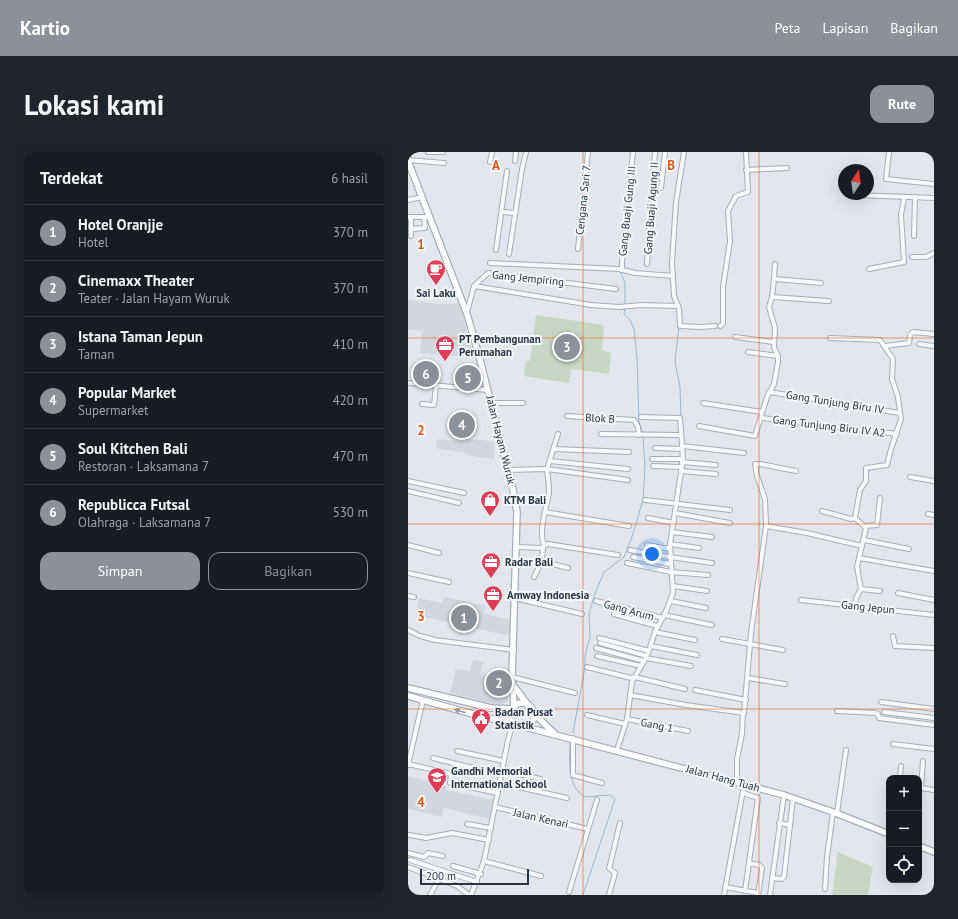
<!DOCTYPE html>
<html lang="id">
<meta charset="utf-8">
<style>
:root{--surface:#171b24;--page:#20242c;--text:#f1f3f6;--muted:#9ea1a6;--line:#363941;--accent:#8c9099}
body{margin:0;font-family:"PT Sans",sans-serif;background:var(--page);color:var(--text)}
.controls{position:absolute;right:12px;bottom:12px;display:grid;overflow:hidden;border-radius:8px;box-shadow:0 4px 16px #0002}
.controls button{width:36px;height:36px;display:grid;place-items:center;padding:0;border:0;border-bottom:1px solid var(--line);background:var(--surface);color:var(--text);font:20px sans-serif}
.compass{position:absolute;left:430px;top:12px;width:36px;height:36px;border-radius:50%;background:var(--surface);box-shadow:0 4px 16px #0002;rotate:13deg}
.scale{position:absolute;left:12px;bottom:10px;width:109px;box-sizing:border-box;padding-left:4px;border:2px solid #293447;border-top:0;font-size:11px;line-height:14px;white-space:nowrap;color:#293447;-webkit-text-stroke:3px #f3f6f9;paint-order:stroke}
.you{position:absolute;left:244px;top:402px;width:14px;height:14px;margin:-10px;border:3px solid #fff;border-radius:50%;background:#1a73e8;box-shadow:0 0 0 6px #1a73e833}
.badge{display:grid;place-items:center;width:26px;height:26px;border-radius:50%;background:var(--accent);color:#fff;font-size:13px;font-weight:700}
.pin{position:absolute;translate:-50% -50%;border:2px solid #fff;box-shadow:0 1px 4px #0006}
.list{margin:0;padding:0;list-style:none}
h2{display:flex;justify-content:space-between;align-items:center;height:52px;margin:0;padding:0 16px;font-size:17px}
h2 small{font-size:13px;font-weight:400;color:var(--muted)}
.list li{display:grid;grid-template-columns:26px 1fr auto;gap:12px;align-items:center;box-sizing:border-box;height:56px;padding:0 16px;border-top:1px solid var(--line)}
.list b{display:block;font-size:15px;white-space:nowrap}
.list p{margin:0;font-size:13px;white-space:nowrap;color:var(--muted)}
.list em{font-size:13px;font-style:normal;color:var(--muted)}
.actions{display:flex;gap:8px;padding:12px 16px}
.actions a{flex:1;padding:9px 0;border:1px solid var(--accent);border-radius:12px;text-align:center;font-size:14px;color:var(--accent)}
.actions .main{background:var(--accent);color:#fff}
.icon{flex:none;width:22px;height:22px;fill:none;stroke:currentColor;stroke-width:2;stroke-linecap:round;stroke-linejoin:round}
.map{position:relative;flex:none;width:526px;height:743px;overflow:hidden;border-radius:12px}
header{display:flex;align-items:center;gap:24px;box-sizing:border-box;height:56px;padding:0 20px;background:var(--accent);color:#fff}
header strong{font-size:19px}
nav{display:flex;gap:22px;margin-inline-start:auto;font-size:14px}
.intro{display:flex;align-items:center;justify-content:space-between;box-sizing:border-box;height:96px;padding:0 24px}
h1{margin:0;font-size:28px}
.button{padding:10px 18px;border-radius:12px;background:var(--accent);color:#fff;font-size:14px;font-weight:700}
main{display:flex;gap:24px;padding:0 24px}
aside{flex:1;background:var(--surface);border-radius:12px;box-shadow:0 4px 16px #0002}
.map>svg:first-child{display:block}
.built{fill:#d1d6df}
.green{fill:#c8d7c3}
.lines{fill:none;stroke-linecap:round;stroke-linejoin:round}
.stream{stroke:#9bb5d0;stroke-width:1}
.street-casing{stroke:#a7aeb8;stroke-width:6}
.secondary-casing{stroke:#a7aeb8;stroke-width:8}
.street{stroke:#f6f8fa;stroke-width:4}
.secondary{stroke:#fff;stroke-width:5.5}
.oneway{fill:#949aa3}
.grid{fill:none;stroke:#de570f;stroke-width:1;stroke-opacity:0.55}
.labels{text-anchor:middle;stroke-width:4;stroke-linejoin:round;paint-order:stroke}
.street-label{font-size:11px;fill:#293447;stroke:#f3f6f9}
.poi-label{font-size:11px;font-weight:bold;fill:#293447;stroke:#f3f6f9;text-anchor:start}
.grid-label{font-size:13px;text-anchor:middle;font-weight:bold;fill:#de570f;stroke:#f3f6f9;stroke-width:4;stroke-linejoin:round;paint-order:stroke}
</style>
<header>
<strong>Kartio</strong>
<nav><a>Peta</a><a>Lapisan</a><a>Bagikan</a></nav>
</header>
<div class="intro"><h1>Lokasi kami</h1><a class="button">Rute</a></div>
<main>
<aside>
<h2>Terdekat<small>6 hasil</small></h2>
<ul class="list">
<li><span class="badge">1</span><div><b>Hotel Oranjje</b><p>Hotel</p></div><em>370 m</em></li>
<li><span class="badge">2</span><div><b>Cinemaxx Theater</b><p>Teater · Jalan Hayam Wuruk</p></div><em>370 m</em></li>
<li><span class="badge">3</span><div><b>Istana Taman Jepun</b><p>Taman</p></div><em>410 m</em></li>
<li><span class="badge">4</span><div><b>Popular Market</b><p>Supermarket</p></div><em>420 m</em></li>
<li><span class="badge">5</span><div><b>Soul Kitchen Bali</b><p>Restoran · Laksamana 7</p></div><em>470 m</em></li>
<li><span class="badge">6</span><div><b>Republicca Futsal</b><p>Olahraga · Laksamana 7</p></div><em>530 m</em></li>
</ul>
<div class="actions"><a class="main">Simpan</a><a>Bagikan</a></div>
</aside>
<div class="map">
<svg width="526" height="743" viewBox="0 0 526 743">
<rect width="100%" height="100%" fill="#e3e7ed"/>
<!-- built -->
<g class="built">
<path d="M0 148 32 152 55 151 52 153 66 206 12 201 14 179 0 177Z"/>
<path d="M29 287 59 290V287L86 289V307L57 303V301L28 296Z"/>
<path d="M36 445 77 454 76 462 103 468 102 484 8 463 11 446 34 451Z"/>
<path d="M65 508 75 510 72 522 99 529 100 549 97 551 89 553 42 541 48 517 62 519Z"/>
<path d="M0 624 38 634V638L86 648 82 667 36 656 34 665 0 657Z"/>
</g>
<!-- green -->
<g class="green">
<path d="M128 163 196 173 194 198 203 201 201 222 163 217 161 231 116 224 118 209H122Z"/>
<path d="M430 700 465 715 460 743H424Z"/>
</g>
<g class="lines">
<!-- stream -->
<g class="stream">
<path d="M212 119 217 131V152"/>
<path d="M217 155 216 162 222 168 226 177 229 207 231 270 235 282"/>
<path d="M271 175 267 209 272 235 273 265"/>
<path d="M266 378 267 372"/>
<path d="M222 561 223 553"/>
<path d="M165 581 177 515V504L182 485 181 461 188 439 196 420 216 405 224 385 235 348 237 312 235 285"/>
<path d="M162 590C162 608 158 634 177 645L202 643 207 647 175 743"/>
</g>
<!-- street casing -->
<g class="street-casing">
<g id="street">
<path d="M20 0H35"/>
<path d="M276 0 268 50 264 111 266 144 271 156 272 174 292 175 307 174"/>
<path d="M481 0 478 27 526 32"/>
<path d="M0 8 36 11"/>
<path d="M107 9 108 0"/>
<path d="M82 10 84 0"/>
<path d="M338 18 379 16"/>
<path d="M253 36 257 0"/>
<path d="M447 43 526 46"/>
<path d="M0 48 14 45"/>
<path d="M94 60 107 61"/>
<path d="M0 65H18"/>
<path d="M3 65V84"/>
<path d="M3 77 17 76 16 65"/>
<path d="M506 84 507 45"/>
<path d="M170 97 180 0"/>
<path d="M88 98 99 19"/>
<path d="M101 102 114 17 118 0"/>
<path d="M504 105H518L526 101"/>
<path d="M82 111 211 117 227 121 265 124"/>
<path d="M239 112 247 0"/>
<path d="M461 117 496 110 493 63 496 46"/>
<path d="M214 118V110L225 0"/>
<path d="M366 127 367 112"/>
<path d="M66 134 183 153 211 155 234 153 270 154"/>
<path d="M364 145 421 149"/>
<path d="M59 160 66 134 80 121 208 137"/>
<path d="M312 174 315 172V135L322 89 320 59 328 44 340 40 338 0"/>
<path d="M327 185 365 190"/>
<path d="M422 186 472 188 485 207 484 227 490 245 493 267 483 297 479 313 458 316V329L452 338 447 366"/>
<path d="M511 192 526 194"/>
<path d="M477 194 501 191 502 183 505 180 526 182"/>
<path d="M340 200 370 204"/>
<path d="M0 231 80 238"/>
<path d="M361 240 492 261"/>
<path d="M84 251H115"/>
<path d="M295 251 354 260"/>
<path d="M14 252 26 253 28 234"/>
<path d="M159 264 226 268 230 275 231 283"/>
<path d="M354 266 489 282"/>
<path d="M291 274 347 284 359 245 366 232 370 210V204L366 195 367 176 361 155 364 145 366 127 413 131"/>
<path d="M150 282 139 317 220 328"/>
<path d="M193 282 273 283"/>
<path d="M274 294 336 301"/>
<path d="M247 296 274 297"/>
<path d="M146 297 221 300"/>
<path d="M244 307H275"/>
<path d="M142 309 220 317"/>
<path d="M274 310 308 313"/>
<path d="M245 314 274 315"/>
<path d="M100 318 139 317C140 325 141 332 141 340 139 355 130 378 136 393"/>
<path d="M273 319 308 322"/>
<path d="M502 325 526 329"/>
<path d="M0 329 56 341"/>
<path d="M0 339 51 351"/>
<path d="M237 348 322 358"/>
<path d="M414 359 443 367 447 366 458 376 449 415 453 437 472 439"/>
<path d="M137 360 221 374"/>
<path d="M267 361 322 371"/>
<path d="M520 362 526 363"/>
<path d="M240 366 266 371"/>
<path d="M358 374 399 381 454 394"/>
<path d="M457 374 469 373 472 346"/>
<path d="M264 380 304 385"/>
<path d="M456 388 501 397"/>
<path d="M262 392 291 396"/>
<path d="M0 393 31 401"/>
<path d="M239 393 262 397"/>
<path d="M108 395 135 396"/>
<path d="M135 396 136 393 140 392 210 403"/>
<path d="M222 398 262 405 304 411"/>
<path d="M225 405 262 412"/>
<path d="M451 406 526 419"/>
<path d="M134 409 160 416"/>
<path d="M219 411 263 420 300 423"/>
<path d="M0 421 41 430"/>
<path d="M126 425 134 409 135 396"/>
<path d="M265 434 299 439"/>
<path d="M490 441 526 448"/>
<path d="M0 444 6 445"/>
<path d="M107 446 174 462"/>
<path d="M393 448 526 463"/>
<path d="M188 449 255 466"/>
<path d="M263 449 298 456"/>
<path d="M447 454 448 446 453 437"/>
<path d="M206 462 249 474"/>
<path d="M256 463 304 473"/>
<path d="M0 478 12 484 27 488 106 498"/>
<path d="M247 480 287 488"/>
<path d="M485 484 487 494 526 496"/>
<path d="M191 486 241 499"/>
<path d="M314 487 375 498"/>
<path d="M192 491 239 504"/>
<path d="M243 494 289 503"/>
<path d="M188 496 236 509"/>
<path d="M189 504 233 514"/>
<path d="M238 506 283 514"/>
<path d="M179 515 223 526 227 525 277 537"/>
<path d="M104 525 167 541"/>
<path d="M340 526 377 532"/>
<path d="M287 538 338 548"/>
<path d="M222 543 278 553 336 561 343 481 358 374 357 347 349 324 347 312H352L388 319"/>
<path d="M473 550 526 557"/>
<path d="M429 559 467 561 470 562 471 566 526 573"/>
<path d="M476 560 526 566"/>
<path d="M179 563 217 572"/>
<path d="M219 567 280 579"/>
<path d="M165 586V623L194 631"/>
<path d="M485 592 526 597"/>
<path d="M209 598 219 567 224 530 239 504 247 480 259 457 265 441 262 392 275 307 272 266 233 265"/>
<path d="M49 599 96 609"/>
<path d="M25 606 93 623"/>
<path d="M515 609 513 636 526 638"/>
<path d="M0 612 43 622 42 631 90 641"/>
<path d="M0 613 15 548"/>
<path d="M94 618 132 627"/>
<path d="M492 626 493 614"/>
<path d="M92 631 159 646"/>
<path d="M329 631V607L334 582 335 561"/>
<path d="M32 632 35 620"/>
<path d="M335 641 350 646 337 739"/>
<path d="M87 655 180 677"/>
<path d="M429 661 438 598"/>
<path d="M371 671 382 673"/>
<path d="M59 672 83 676"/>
<path d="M1 683 18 686 44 681 81 688"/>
<path d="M0 701 16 705 20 701 35 704"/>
<path d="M2 708 69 730"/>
<path d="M76 709 133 724"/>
<path d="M341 711 351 713 354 716 350 743"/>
<path d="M45 714 73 722"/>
<path d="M0 715 22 723"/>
<path d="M364 726 374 727 376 725 385 647"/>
<path d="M317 735 350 741"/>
<path d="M417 737 419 705 425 660"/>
<path d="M161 740 189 648"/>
<path d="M22 743 31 727 49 734 61 743"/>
<path d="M63 743 76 709 100 588 105 571"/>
<path d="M201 743 207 721 201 716 202 713 212 671"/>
<path d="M316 743 336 633"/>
<path d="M362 743 376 643"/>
</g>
</g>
<!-- secondary casing -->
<g class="secondary-casing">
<g id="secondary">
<path d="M0 9 59 162 70 200 106 342 109 360 104 525 106 555"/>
<path d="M105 533 120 553"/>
<path d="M0 536 83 556 104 557"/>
<path d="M0 544 79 566 104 570"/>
<circle cx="114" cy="563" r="12"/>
<path d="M125 561 146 581"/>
<path d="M117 575 376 643 425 660 481 682"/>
<path d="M511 694 526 700"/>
</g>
</g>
<!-- street -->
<use href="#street" class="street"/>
<!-- secondary -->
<use href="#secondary" class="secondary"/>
</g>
<!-- one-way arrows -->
<defs><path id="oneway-solid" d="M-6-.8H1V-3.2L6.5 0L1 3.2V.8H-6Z"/></defs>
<use class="oneway" href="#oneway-solid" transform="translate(52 559) rotate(-164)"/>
<!-- grid -->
<path class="grid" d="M175 0V743M351 0V743M0 186H526M0 372H526M0 557H526"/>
<!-- icons -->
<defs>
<g id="cafe-pin" transform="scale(1)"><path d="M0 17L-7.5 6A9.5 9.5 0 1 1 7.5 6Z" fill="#dd3d56" stroke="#f3f6f9"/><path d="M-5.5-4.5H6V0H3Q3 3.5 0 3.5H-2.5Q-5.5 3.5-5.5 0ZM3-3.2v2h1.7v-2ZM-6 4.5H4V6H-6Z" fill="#fff"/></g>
<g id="office-pin" transform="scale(1)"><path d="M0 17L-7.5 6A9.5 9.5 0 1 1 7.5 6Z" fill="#dd3d56" stroke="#f3f6f9"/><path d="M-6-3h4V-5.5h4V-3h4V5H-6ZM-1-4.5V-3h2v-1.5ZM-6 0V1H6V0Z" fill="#fff"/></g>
<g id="shop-pin" transform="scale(1)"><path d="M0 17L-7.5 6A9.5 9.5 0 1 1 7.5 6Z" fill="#dd3d56" stroke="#f3f6f9"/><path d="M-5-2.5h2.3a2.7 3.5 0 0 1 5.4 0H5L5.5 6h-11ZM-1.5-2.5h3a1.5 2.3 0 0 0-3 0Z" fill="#fff"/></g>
<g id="civic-pin" transform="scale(1)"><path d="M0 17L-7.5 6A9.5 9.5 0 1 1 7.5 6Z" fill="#dd3d56" stroke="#f3f6f9"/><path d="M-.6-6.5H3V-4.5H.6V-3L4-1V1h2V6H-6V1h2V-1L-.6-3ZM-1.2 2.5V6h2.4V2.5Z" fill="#fff"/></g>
<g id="school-pin" transform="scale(1)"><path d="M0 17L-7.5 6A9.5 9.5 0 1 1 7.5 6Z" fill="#dd3d56" stroke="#f3f6f9"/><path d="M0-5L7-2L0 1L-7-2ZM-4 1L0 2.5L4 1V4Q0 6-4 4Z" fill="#fff"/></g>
</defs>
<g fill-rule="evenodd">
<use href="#cafe-pin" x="28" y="117"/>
<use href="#office-pin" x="37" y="193"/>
<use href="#shop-pin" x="82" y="348"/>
<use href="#office-pin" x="83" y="410"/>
<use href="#office-pin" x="85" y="443"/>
<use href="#civic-pin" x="73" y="566"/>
<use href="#school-pin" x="29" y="625"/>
</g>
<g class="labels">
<!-- street labels -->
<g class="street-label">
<text transform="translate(175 48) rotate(-84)" y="4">Cengana Sari 7</text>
<text transform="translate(243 56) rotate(-86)" y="4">Gang Buaji Agung II</text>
<text transform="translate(219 59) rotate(-84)" y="4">Gang Buaji Gung III</text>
<text transform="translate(120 126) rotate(6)" y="4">Gang Jempiring</text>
<text transform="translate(427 250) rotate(9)" y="4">Gang Tunjung Biru IV</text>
<text transform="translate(192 266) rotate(3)" y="4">Blok B</text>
<text transform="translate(421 274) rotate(7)" y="4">Gang Tunjung Biru IV A2</text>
<text transform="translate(93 288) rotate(76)" y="4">Jalan Hayam Wuruk</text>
<text transform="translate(460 455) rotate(6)" y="4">Gang Jepun</text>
<text transform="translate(221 458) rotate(15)" y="4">Gang Arum</text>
<text transform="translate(249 573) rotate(12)" y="4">Gang 1</text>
<text transform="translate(315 626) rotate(15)" y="4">Jalan Hang Tuah</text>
<text transform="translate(133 666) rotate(13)" y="4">Jalan Kenari</text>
</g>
<!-- poi labels -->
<g class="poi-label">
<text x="28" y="145" text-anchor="middle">Sai Laku</text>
<text x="51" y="191">PT Pembangunan<tspan x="51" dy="13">Perumahan</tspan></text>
<text x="96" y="352">KTM Bali</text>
<text x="97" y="414">Radar Bali</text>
<text x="99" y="447">Amway Indonesia</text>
<text x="87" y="564">Badan Pusat<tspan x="87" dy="13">Statistik</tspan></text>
<text x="43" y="623">Gandhi Memorial<tspan x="43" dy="13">International School</tspan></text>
</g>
</g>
<g class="grid-label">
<text x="88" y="18">A</text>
<text x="263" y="18">B</text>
<text x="13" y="97">1</text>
<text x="13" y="283">2</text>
<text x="13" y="469">3</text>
<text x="13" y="655">4</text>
</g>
</svg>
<div class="controls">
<button>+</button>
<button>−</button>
<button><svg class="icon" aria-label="locate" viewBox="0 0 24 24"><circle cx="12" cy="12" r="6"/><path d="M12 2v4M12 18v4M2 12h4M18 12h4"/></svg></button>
</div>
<svg class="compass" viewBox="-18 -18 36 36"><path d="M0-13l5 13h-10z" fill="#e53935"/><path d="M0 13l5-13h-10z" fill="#9ea1a6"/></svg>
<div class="scale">200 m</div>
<div class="you"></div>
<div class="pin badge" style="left:56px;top:466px">1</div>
<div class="pin badge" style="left:91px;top:531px">2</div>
<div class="pin badge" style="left:159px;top:195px">3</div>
<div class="pin badge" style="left:54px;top:273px">4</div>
<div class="pin badge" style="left:60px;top:226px">5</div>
<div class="pin badge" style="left:18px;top:222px">6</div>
</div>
</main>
